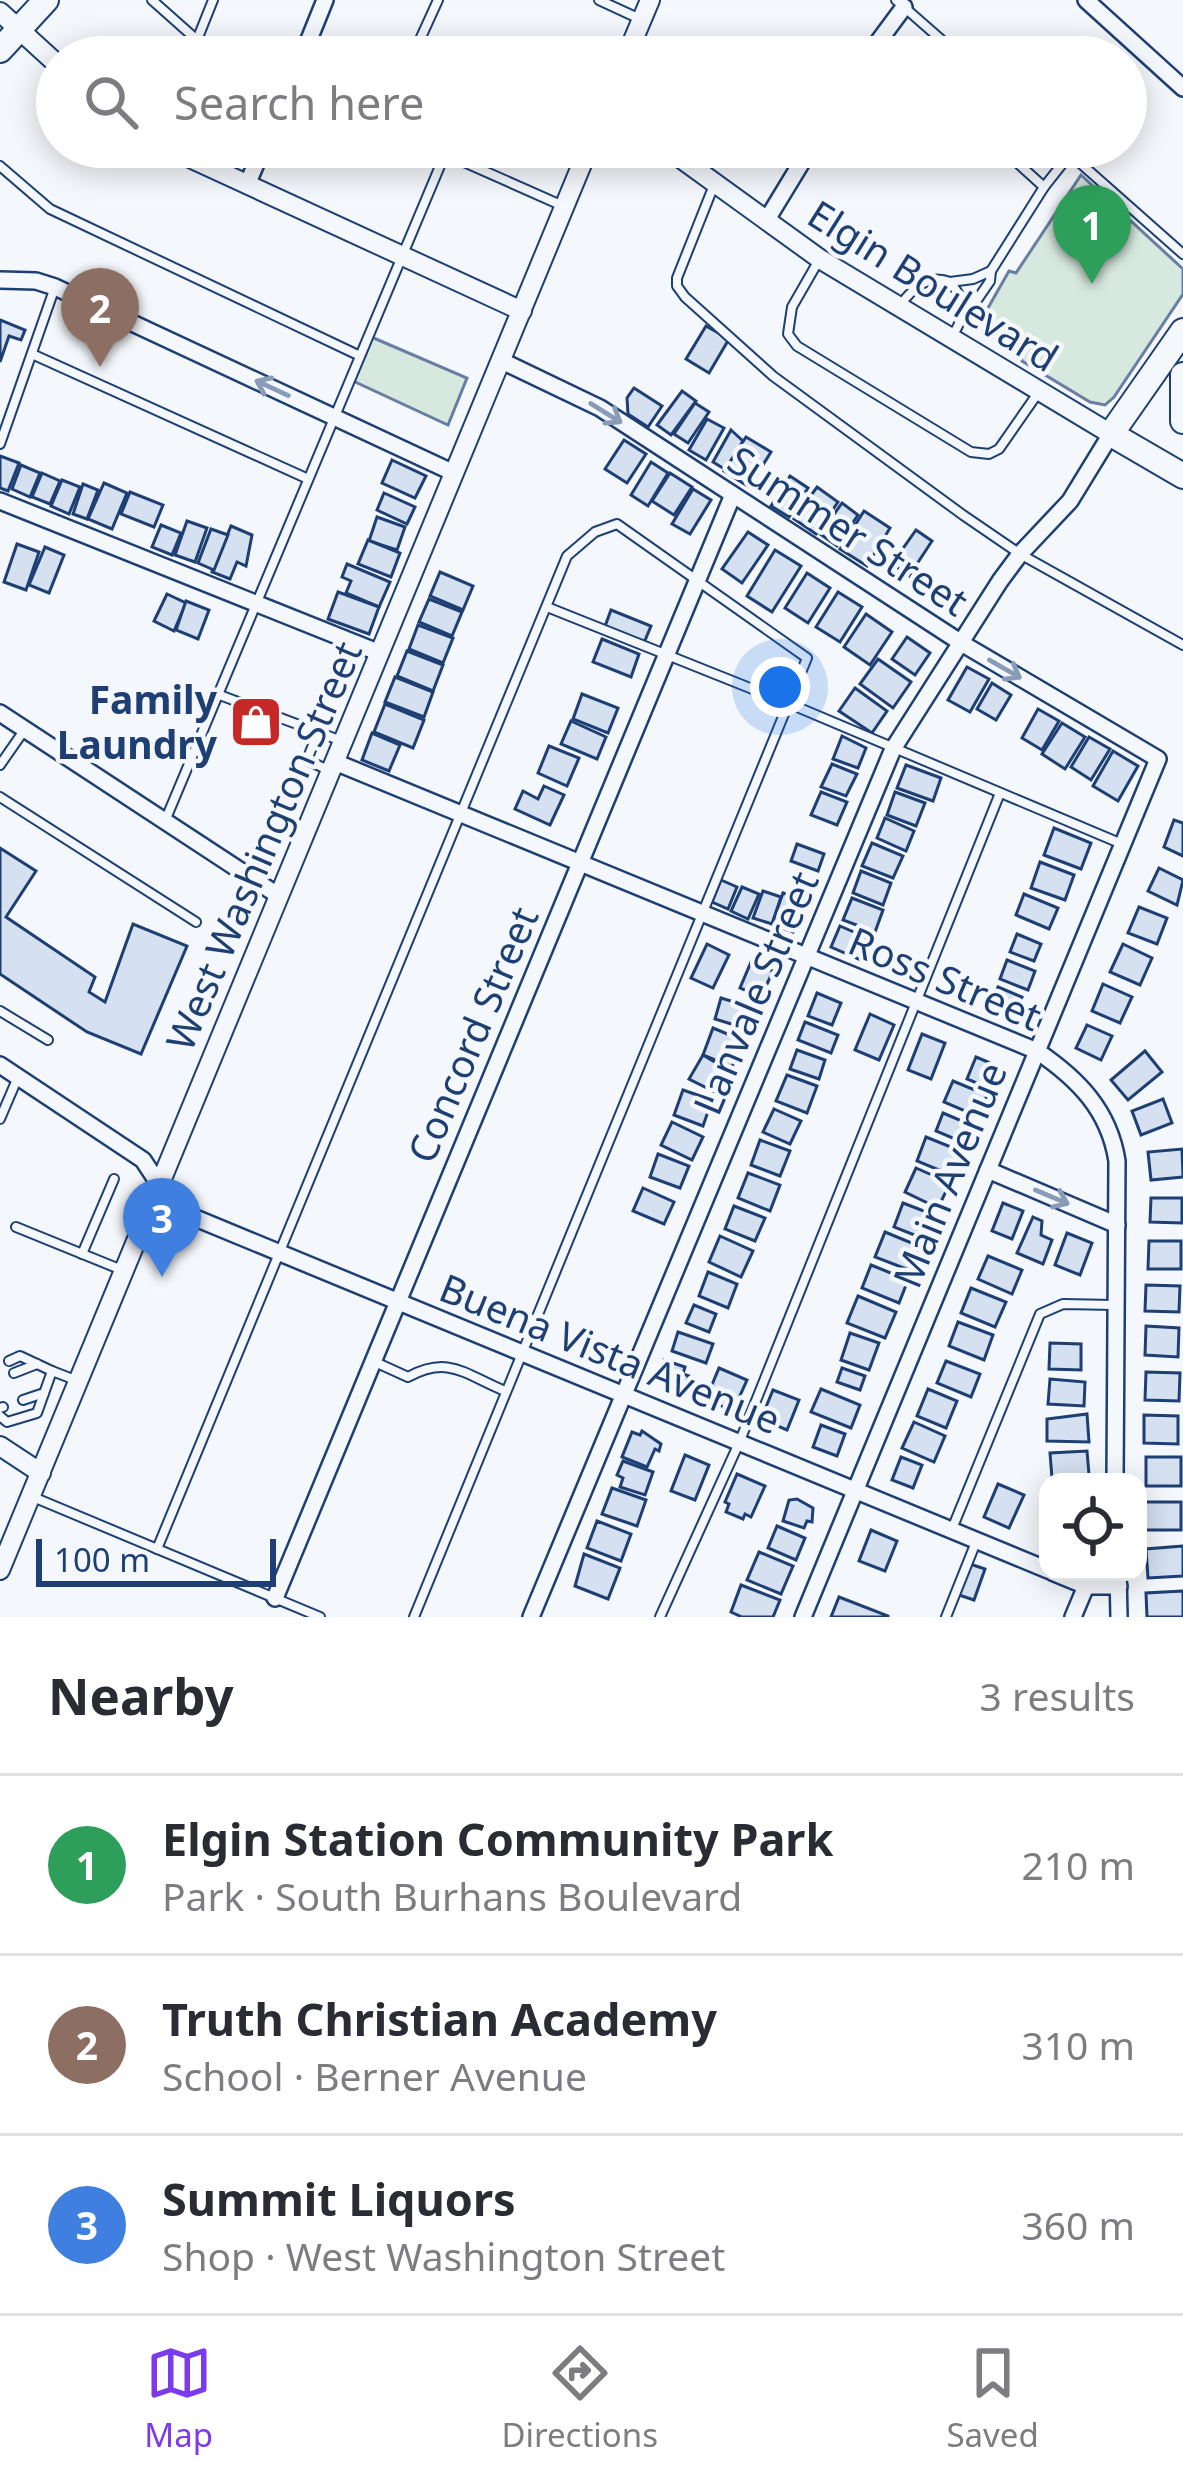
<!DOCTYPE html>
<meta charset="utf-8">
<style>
:root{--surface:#fff;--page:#f2f2f3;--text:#2b2b33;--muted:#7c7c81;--line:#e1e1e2;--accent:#7c3aed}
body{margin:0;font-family:"Noto Sans",sans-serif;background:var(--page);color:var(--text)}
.controls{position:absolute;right:36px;bottom:36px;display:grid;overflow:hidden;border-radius:24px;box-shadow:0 6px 30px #0003}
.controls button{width:108px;height:108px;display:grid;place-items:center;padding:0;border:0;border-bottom:3px solid var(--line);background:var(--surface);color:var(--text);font:60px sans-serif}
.scale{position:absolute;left:36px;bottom:30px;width:240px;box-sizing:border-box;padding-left:12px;border:6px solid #1d3f73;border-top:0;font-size:33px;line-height:42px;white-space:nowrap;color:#1d3f73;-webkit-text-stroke:9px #f4f7fb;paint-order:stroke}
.you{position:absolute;left:780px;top:687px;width:42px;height:42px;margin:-30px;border:9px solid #fff;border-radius:50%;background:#1a73e8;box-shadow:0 0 0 18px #1a73e833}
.badge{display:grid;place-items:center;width:78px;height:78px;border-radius:50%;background:var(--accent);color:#fff;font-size:39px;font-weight:700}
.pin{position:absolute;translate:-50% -99px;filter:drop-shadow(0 3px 6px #0008)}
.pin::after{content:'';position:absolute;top:63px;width:42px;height:36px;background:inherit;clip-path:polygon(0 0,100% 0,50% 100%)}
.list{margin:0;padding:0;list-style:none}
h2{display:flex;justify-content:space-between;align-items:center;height:156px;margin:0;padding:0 48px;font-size:51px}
h2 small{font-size:39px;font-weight:400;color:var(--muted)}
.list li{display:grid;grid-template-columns:78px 1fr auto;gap:36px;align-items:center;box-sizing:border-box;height:180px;padding:0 48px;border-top:3px solid var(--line)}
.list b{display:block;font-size:45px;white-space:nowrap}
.list p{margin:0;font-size:39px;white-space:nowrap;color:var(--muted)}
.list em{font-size:39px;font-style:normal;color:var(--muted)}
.icon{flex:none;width:66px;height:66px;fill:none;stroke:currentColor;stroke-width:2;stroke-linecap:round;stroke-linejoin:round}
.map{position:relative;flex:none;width:1183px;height:1617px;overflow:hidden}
.search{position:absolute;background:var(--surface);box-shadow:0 6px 30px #0003;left:36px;right:36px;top:36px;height:132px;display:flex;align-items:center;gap:30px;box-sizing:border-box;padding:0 42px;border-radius:66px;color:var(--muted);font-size:45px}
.sheet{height:696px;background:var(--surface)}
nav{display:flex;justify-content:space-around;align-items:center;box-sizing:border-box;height:168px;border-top:3px solid var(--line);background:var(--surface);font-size:33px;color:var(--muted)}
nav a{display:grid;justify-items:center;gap:6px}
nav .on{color:var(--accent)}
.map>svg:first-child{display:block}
.green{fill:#d7e8df;stroke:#687fa3;stroke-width:3}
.building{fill:#d5e0f0;stroke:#1d3f73;stroke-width:3}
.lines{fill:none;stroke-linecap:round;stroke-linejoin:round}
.service-casing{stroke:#1d3f73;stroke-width:12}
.minor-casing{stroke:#1d3f73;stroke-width:20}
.tertiary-casing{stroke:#1d3f73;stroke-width:22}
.primary-casing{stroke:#1d3f73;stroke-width:28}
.service{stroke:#f4f7fb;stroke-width:8}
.minor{stroke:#f4f7fb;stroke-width:15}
.tertiary{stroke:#f4f7fb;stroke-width:18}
.primary{stroke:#f4f7fb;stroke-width:24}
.oneway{stroke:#889bb7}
.labels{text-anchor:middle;stroke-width:9;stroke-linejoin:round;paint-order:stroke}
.street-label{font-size:39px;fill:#1d3f73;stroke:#f4f7fb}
.poi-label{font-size:39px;font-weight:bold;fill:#1d3f73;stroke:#f4f7fb;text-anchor:end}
</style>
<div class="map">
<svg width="1183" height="1617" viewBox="0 0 1183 1617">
<rect width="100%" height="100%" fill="#f4f7fb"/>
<!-- green -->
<g class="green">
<path d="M1081 175 1183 269V294L1114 397 1105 405 1090 402 1022 361 1021 354 982 329 980 322 1009 271 1016 273Z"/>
<path d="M369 336 467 378 448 425 351 380Z"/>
</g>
<!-- building -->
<g class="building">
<path d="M0 320 25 330 21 340 9 336 0 362Z"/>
<path d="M706 326 729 339 709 373 686 359Z"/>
<path d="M634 388 662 406 648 427 628 414 627 398Z"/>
<path d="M682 391 696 401 671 435 657 425Z"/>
<path d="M695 403 709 412 688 443 674 434Z"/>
<path d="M707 419 724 428 706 460 689 450Z"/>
<path d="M731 430 743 441 726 470 713 462Z"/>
<path d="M746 437 771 452 749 487 724 471Z"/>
<path d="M624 440 646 454 627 483 605 469Z"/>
<path d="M0 456 19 463 8 491 0 488Z"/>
<path d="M392 460 426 476 415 498 382 483Z"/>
<path d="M651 462 668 473 648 506 631 495Z"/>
<path d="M21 465 40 473 30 497 12 489Z"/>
<path d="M42 473 60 481 50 504 32 497Z"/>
<path d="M670 473 692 487 674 515 652 501Z"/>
<path d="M790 476 808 488 789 517 771 506Z"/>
<path d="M62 480 80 487 69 514 51 506Z"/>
<path d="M104 483 127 493 112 529 88 519Z"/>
<path d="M83 484 98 490 87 519 73 514Z"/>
<path d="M817 487 838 502 816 534 794 519Z"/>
<path d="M693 489 711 500 690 534 672 524Z"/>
<path d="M130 492 163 505 154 527 121 514Z"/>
<path d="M384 493 415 507 407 524 377 510Z"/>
<path d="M842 503 858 515 837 546 820 534Z"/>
<path d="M864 511 890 528 867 566 840 549Z"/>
<path d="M377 517 405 527 397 550 369 541Z"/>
<path d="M187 521 207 528 195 562 175 555Z"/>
<path d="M161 525 181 533 172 555 152 547Z"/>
<path d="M231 526 252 535 246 566 237 562 230 579 212 572Z"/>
<path d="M211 529 228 535 214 570 198 563Z"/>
<path d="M916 530 932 541 909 576 892 564Z"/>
<path d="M748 532 768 545 742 583 722 569Z"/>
<path d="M368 540 400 553 391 577 358 564Z"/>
<path d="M17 544 39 552 26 590 4 582Z"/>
<path d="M45 547 64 555 49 593 29 585Z"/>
<path d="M775 550 801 566 772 612 747 596Z"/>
<path d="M347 564 390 582 379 607 346 593 351 581 342 577Z"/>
<path d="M440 572 473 586 463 610 430 596Z"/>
<path d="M807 573 830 588 808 623 785 608Z"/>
<path d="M338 592 379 607 369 634 328 619Z"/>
<path d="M838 592 862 607 840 642 816 627Z"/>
<path d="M167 594 186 603 174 631 154 621Z"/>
<path d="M429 599 462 612 452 636 419 622Z"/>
<path d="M186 601 209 610 198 639 176 630Z"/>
<path d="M611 610 651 626 643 645 604 629Z"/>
<path d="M866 614 892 632 870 665 844 647Z"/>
<path d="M418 625 453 638 443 663 409 649Z"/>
<path d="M907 637 930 653 915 675 892 659Z"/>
<path d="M602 639 639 654 631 677 593 662Z"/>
<path d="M407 651 443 665 433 691 397 676Z"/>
<path d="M878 659 911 682 893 708 860 684Z"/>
<path d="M967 667 989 679 970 712 948 700Z"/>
<path d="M395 677 433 692 424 717 385 702Z"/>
<path d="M992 683 1011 695 996 720 977 709Z"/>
<path d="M855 688 887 711 872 733 839 711Z"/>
<path d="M582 694 618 708 608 733 573 719Z"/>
<path d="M385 704 424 720 413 748 374 732Z"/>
<path d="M1038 709 1059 721 1042 750 1022 738Z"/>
<path d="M571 721 606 737 597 759 561 744Z"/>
<path d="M1062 723 1085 737 1065 769 1042 754Z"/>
<path d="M372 733 400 745 389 771 362 760Z"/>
<path d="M842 736 866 748 858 768 833 759Z"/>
<path d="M1089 737 1110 749 1091 780 1071 767Z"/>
<path d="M549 746 579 758 567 786 538 773Z"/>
<path d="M1113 751 1138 766 1118 801 1093 786Z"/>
<path d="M832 764 857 774 846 796 821 787Z"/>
<path d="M906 765 941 778 933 801 897 788Z"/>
<path d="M544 786 564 795 550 825 515 809 523 791 538 799Z"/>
<path d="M821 792 847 802 837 825 811 815Z"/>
<path d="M895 792 925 803 916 826 887 815Z"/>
<path d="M885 818 914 831 906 851 877 838Z"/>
<path d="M1174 820 1183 823V856L1164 847Z"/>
<path d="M1054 828 1091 843 1081 869 1044 855Z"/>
<path d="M872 843 903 856 893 878 862 866Z"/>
<path d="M797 844 824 854 818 871 791 861Z"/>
<path d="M0 848 36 871 6 917 95 977 89 992 105 1002 133 924 187 946 141 1054 87 1032 0 974Z"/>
<path d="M1040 862 1074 875 1065 900 1031 888Z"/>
<path d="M1159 868 1183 880 1177 905 1148 891Z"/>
<path d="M861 871 891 883 883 905 853 893Z"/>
<path d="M721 880 737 887 728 909 712 902Z"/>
<path d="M742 887 759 894 748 919 731 911Z"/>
<path d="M763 891 781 897 772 924 753 918Z"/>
<path d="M783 893 805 901 793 932 772 924Z"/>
<path d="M1024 894 1058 908 1049 929 1016 915Z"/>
<path d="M852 898 883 910 875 932 843 920Z"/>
<path d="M1139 907 1167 918 1157 944 1128 933Z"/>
<path d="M840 926 872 940 863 961 831 947Z"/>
<path d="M1017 934 1041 944 1034 961 1010 952Z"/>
<path d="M707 944 729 955 713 988 691 978Z"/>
<path d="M1123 944 1152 958 1140 985 1110 972Z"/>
<path d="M1007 960 1035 971 1028 990 1000 979Z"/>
<path d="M751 962 773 971 761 997 740 988Z"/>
<path d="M1103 984 1132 997 1120 1023 1092 1011Z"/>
<path d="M998 987 1022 997 1013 1017 990 1006Z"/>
<path d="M817 993 841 1003 832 1025 808 1016Z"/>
<path d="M721 998 757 1009 751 1030 715 1019Z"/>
<path d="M870 1014 894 1025 879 1060 855 1050Z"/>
<path d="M805 1022 838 1035 831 1053 798 1040Z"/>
<path d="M1087 1025 1112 1036 1101 1060 1076 1048Z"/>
<path d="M713 1028 742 1040 732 1067 703 1055Z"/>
<path d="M922 1034 945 1043 931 1079 908 1070Z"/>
<path d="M797 1050 825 1060 819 1079 790 1069Z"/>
<path d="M1145 1051 1162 1072 1128 1100 1111 1080Z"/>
<path d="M703 1055 728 1070 717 1093 689 1079Z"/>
<path d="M976 1057 1000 1067 991 1089 967 1079Z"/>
<path d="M787 1075 817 1086 807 1113 776 1101Z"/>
<path d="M953 1081 987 1095 979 1117 944 1102Z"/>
<path d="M683 1090 712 1100 703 1126 674 1115Z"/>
<path d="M1163 1099 1172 1123 1141 1135 1132 1111Z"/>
<path d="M774 1109 801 1121 790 1144 763 1132Z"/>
<path d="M943 1113 969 1124 962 1142 936 1131Z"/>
<path d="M672 1122 703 1137 692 1160 661 1145Z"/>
<path d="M926 1137 961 1151 951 1175 917 1161Z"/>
<path d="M760 1140 790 1151 780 1176 751 1165Z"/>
<path d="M1182 1149 1183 1177 1151 1180 1148 1152Z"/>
<path d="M658 1154 689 1166 680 1188 650 1177Z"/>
<path d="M916 1168 950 1183 938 1208 905 1192Z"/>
<path d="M748 1173 780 1185 770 1211 738 1198Z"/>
<path d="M643 1188 674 1202 664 1224 633 1211Z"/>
<path d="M1151 1198H1182V1223L1150 1222Z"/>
<path d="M903 1203 937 1216 927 1240 894 1227Z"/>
<path d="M1003 1203 1023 1211 1012 1239 992 1231Z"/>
<path d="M734 1206 765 1218 755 1241 725 1229Z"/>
<path d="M1033 1217 1042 1221 1041 1235 1052 1240 1043 1264 1017 1253Z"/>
<path d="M885 1232 919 1246 909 1270 875 1257Z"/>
<path d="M1067 1233 1092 1243 1080 1275 1055 1265Z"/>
<path d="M720 1236 753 1251 741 1277 709 1262Z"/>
<path d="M1149 1241H1181V1269H1148Z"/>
<path d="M988 1256 1022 1270 1012 1294 978 1279Z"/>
<path d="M871 1265 908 1280 899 1303 862 1288Z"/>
<path d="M708 1272 737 1284 728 1308 699 1296Z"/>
<path d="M1146 1285 1180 1286 1179 1312 1145 1311Z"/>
<path d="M971 1288 1006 1302 995 1327 961 1313Z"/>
<path d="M858 1296 896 1312 885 1338 847 1323Z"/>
<path d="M694 1305 716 1314 709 1332 686 1323Z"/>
<path d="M958 1322 993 1335 984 1360 949 1346Z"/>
<path d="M1146 1326 1179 1328 1178 1357 1145 1355Z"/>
<path d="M678 1332 713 1344 706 1363 672 1351Z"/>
<path d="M850 1333 879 1343 869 1370 841 1360Z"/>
<path d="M1050 1343 1081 1344V1370L1049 1369Z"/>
<path d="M664 1360 685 1367 683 1374 689 1376 686 1384 680 1382 678 1388 656 1381Z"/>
<path d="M946 1361 980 1374 971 1397 937 1383Z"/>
<path d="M719 1368 747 1380 733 1411 706 1399Z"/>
<path d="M842 1368 865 1376 860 1390 837 1382Z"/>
<path d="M1146 1372 1180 1373 1179 1401 1145 1400Z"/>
<path d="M1050 1379 1085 1382 1084 1406 1048 1404Z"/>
<path d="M821 1389 860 1405 851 1428 811 1412Z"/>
<path d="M928 1389 957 1401 946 1428 917 1416Z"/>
<path d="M773 1390 799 1400 787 1430 761 1419Z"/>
<path d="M1087 1414 1089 1442 1047 1441V1419Z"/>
<path d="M1144 1415 1178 1416V1444L1144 1443Z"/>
<path d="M914 1422 945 1436 934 1462 902 1448Z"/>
<path d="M821 1425 845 1434 837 1456 813 1447Z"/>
<path d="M642 1431 661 1444 659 1451 655 1449 647 1467 622 1457 632 1432 640 1435Z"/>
<path d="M1087 1451 1089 1475 1052 1478 1050 1453Z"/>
<path d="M685 1455 709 1465 695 1500 671 1491Z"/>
<path d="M901 1457 922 1465 913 1488 892 1480Z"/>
<rect x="1146" y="1457" width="35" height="29"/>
<path d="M623 1461 653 1472 645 1495 620 1487 623 1478 617 1475Z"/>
<path d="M737 1474 765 1486 751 1517 745 1514 743 1519 726 1512 729 1504 725 1502Z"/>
<path d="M998 1484 1024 1495 1009 1528 984 1517Z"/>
<path d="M612 1488 646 1500 637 1526 602 1514Z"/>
<path d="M797 1499 813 1508 812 1522 807 1521 804 1528 783 1521 789 1500Z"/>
<rect x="1145" y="1502" width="36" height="28"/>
<path d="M597 1521 631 1534 621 1561 587 1548Z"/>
<path d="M777 1526 805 1538 796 1560 768 1548Z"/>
<path d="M871 1530 897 1541 885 1571 859 1561Z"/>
<path d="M1183 1546V1576L1148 1578 1146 1549Z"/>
<path d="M759 1552 793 1566 781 1594 747 1580Z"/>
<path d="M584 1554 620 1568 608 1599 575 1586Z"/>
<path d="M970 1564 985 1569 974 1600 959 1595Z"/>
<path d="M741 1585 780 1600 773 1617H742L731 1612Z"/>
<path d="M1183 1591V1617H1147L1146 1593Z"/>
<path d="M839 1597 888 1616V1617H831Z"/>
</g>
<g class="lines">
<!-- service casing -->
<g class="service-casing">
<g id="service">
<path d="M152 0 197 40 233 57"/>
<path d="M599 0 640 19"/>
<path d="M896 0 961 57"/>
<path d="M197 40 213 0"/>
<path d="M412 57 438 0"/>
<path d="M430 147 563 206"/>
<path d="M1000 147 1044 187"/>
<path d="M1062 147 1183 254"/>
<path d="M0 166 50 209 358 355"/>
<path d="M714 185 677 278V286L685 297 773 376 963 515 1020 554 1183 645"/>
<path d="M819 260 792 307 788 334 797 346 971 452 989 454 999 449 1038 393"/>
<path d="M991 271 1044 187 1070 154"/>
<path d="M950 282 973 279 991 271 990 281 966 316"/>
<path d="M901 304C914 287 928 274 950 282 968 304 967 313 952 336"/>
<path d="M32 354 306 478"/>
<path d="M0 444 55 287"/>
<path d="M547 607 790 704 1122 844"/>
<path d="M217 694 339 740"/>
<path d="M318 732 307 760 330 771"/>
<path d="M0 765 23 732"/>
<path d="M0 797 196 922"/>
<path d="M165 821 445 154"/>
<path d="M0 1011 48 1040"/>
<path d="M0 1119 18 1077"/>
<path d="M16 1227 122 1270"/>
<path d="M82 1254 114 1179"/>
<path d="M375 1362 408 1377C449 1355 464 1374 505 1391"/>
<path d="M52 1371 78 1381"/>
<path d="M14 1373 37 1364"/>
<path d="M23 1400 44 1393"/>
<path d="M0 1408 3 1407"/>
<path d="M0 1416 7 1422 37 1413 52 1371 20 1356 9 1361"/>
<path d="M33 1497 320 1617"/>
<path d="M952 1529 1040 1314 1063 1304 1114 1305"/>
<path d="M157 1549 567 556 595 532 617 524 807 658 414 1617"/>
<path d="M660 1617 739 1443 1000 793"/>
<path d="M946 1617 976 1542"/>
</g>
</g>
<!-- minor casing -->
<g class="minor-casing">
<g id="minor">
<path d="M1086 0 1183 88"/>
<path d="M302 57 325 0"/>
<path d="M867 57 904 7"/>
<path d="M247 185 263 147"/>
<path d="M766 221 811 147"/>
<path d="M0 280 36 281 55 287 454 473"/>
<path d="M502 361 600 408 963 644 1158 759 803 1617"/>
<path d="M0 501 380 653"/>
<path d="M0 713 279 896"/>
<path d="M335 762 1037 1051C1078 1079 1109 1110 1117 1161L1115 1482"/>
<path d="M0 1065 143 1160 176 1210 1048 1570"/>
<path d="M988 1170 1117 1225"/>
<path d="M1052 1572 1086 1586H1119"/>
<path d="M1118 1572 1119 1617"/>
<path d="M275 1598 732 497"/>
<path d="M531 1617 893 749 1000 581 1020 554 1070 501 1111 434"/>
<path d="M1073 1617 1086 1586"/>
</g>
</g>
<!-- tertiary casing -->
<g class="tertiary-casing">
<g id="tertiary">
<path d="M0 12 57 64"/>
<path d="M626 57 650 0"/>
<path d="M166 147 522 311"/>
<path d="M665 147 820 259 1111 434"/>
<path d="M0 1446 41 1473"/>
<path d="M0 1570 589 147"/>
</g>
</g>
<!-- primary casing -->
<g class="primary-casing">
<g id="primary">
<path d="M0 50 46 0"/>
<path d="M1183 331 1111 434 1183 476"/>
<path d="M1183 375V421"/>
</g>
</g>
<!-- service -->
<use href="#service" class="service"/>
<!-- minor -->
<use href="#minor" class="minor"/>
<!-- tertiary -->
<use href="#tertiary" class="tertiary"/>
<!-- primary -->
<use href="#primary" class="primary"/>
</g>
<!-- one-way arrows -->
<defs><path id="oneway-shaft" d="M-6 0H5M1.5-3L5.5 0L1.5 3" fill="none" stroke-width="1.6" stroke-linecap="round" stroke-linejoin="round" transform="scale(3)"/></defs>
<g class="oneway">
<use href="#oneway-shaft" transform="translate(272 388) rotate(-155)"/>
<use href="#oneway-shaft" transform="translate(606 413) rotate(32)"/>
<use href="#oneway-shaft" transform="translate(1005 669) rotate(30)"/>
<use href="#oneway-shaft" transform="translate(1052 1197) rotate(23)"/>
</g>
<!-- icons -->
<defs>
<g id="shop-square" transform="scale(2.7)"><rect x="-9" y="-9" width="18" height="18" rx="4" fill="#c62828" stroke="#f4f7fb"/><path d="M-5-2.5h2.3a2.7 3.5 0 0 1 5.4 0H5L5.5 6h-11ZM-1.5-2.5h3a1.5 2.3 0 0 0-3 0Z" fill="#fff"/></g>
</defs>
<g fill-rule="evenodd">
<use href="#shop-square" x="256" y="722"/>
</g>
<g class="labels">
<!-- street labels -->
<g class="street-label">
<text transform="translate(933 286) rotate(32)" y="14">Elgin Boulevard</text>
<text transform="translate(848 531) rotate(33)" y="14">Summer Street</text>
<text transform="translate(264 846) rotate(-67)" y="14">West Washington Street</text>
<text transform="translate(945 979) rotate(23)" y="14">Ross Street</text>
<text transform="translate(756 993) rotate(-67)" y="14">Lanvale Street</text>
<text transform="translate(473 1035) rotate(-67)" y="14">Concord Street</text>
<text transform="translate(950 1175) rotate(-68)" y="14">Main Avenue</text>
<text transform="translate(610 1354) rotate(22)" y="14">Buena Vista Avenue</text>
</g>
<!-- poi labels -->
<g class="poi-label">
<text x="217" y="714">Family<tspan x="217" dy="45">Laundry</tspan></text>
</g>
</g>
</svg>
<div class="controls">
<button><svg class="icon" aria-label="locate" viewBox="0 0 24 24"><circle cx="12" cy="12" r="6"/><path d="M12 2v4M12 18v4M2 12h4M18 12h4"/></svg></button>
</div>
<div class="scale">100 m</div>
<div class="you"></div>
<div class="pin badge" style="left:1092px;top:284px;background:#2e9e5b">1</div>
<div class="pin badge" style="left:100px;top:367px;background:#8d6e63">2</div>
<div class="pin badge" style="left:162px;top:1277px;background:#3f7fe0">3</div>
<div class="search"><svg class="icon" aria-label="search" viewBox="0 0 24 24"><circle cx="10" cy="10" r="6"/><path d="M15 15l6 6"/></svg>Search here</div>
</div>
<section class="sheet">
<h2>Nearby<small>3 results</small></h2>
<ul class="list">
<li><span class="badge" style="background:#2e9e5b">1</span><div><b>Elgin Station Community Park</b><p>Park · South Burhans Boulevard</p></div><em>210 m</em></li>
<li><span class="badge" style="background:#8d6e63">2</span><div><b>Truth Christian Academy</b><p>School · Berner Avenue</p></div><em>310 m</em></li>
<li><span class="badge" style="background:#3f7fe0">3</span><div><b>Summit Liquors</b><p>Shop · West Washington Street</p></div><em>360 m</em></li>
</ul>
</section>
<nav>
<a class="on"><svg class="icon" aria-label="map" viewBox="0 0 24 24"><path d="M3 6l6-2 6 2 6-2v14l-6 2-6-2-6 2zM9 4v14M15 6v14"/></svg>Map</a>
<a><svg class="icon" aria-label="directions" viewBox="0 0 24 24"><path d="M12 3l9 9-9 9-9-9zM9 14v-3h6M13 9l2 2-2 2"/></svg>Directions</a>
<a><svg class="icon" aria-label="saved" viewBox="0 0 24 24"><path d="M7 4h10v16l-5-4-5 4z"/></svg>Saved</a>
</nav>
